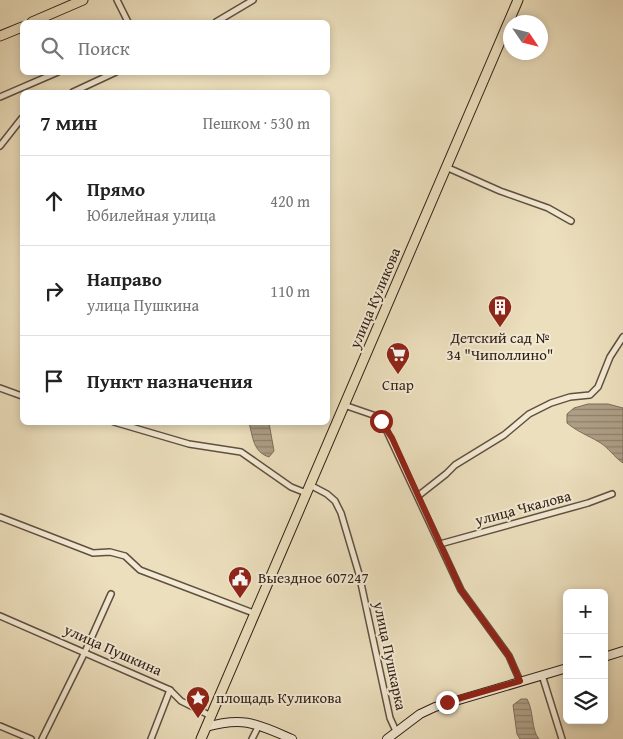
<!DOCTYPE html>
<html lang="ru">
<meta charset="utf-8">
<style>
:root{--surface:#fff;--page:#f2f2f2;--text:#222;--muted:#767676;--line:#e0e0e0}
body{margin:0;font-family:"Gentium Book Plus",serif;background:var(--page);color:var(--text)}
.controls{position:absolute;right:15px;bottom:15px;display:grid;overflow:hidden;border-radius:8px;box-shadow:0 2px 8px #0003}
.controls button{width:45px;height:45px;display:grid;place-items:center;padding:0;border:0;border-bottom:1px solid var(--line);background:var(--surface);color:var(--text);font:25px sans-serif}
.compass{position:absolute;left:503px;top:15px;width:45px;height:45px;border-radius:50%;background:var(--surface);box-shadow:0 2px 8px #0003;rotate:125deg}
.stop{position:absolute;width:15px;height:15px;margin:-11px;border:4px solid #8f2418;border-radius:50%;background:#fff}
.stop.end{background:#8f2418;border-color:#fff;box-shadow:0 1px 5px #0008}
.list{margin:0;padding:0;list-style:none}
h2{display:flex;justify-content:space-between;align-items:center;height:65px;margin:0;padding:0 20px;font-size:21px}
h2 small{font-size:16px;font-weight:400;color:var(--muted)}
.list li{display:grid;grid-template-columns:32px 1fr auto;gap:15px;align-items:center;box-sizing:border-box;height:90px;padding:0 20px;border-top:1px solid var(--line)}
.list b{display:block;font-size:19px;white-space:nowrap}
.list p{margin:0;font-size:16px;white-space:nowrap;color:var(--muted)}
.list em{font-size:16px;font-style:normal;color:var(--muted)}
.icon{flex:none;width:28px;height:28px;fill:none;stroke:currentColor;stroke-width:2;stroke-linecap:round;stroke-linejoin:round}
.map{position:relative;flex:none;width:623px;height:739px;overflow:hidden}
.search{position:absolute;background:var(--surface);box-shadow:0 2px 8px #0003;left:20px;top:20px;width:310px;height:55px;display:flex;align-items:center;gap:12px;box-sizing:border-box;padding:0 18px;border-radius:8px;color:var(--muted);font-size:19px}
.panel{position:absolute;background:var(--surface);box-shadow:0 2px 8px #0003;left:20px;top:90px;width:310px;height:335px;border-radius:8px}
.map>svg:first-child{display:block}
.water{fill:url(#water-rules);stroke:#7c6c59}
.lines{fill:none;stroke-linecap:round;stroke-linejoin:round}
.street-casing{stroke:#605041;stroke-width:8}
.secondary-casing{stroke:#322118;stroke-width:10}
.primary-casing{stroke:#322118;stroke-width:11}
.street{stroke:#f3ead4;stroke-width:5}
.secondary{stroke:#f3ead4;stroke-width:8}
.primary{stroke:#ecdfbd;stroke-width:9}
.route{stroke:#8f2418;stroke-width:6}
.labels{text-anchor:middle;stroke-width:4;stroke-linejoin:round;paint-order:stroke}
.street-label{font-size:15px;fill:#322118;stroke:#f3ead4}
.poi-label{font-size:15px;fill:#322118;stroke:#f3ead4}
</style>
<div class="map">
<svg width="623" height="739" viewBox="0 0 623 739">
<defs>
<pattern id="water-rules" width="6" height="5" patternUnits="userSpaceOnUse" patternTransform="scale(1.25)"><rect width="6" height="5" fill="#ad9e85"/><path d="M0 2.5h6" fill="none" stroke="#8d806c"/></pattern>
</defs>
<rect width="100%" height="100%" fill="#ecdfbd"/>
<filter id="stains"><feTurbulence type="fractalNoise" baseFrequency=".004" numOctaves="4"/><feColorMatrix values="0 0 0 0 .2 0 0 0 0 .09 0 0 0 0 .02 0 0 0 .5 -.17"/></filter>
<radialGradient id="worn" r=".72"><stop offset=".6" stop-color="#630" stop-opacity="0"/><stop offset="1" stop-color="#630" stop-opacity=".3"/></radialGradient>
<!-- water -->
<g class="water">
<path d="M588 404H608L623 408V463C614 457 608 447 599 442 587 435 578 432 567 423V414L574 408Z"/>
<path d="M249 423H269L274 451 269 457C253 452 253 437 249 423Z"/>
<path d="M521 699H527C534 711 531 730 539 739H520L517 734 513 705Z"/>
</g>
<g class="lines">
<!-- street casing -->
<g class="street-casing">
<g id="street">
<path d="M117 0 128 22"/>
<path d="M216 22 253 0"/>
<path d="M73 92 116 72"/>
<path d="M0 97 58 72"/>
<path d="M0 146 22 118"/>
<path d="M446 167 500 191 548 208 571 221"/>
<path d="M0 388 22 396"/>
<path d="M344 405 376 416 384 425 461 590 509 656 520 681"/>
<path d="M114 422 189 444 241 452 291 487 306 493"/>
<path d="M310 485 327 494 335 501 341 513 359 574 390 718 396 731"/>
<path d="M418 496 446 474 455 465 504 435 529 414 551 403 570 397 590 395 598 387 610 357 623 337"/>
<path d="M0 517 93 553 110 552 125 556 140 570 256 614"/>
<path d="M440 544 588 503 612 494"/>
<path d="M0 616 170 690 181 701 211 716"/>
<path d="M542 675 562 739"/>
<path d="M0 726 31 739"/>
<path d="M42 739 85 652 111 594"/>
<path d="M151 739 170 690"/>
<path d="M252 739 259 725"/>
</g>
</g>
<!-- secondary casing -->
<g class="secondary-casing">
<g id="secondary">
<path d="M604 657 623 651"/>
<path d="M206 727C244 716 257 724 292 739"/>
<path d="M387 739 420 714 435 707 567 668"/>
</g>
</g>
<!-- primary casing -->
<g class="primary-casing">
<g id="primary">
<path d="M32 22 83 0"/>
<path d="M0 36 22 27"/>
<path d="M201 739 518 0"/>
</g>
</g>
<!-- street -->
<use href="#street" class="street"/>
<!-- secondary -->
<use href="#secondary" class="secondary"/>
<!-- primary -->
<use href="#primary" class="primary"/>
</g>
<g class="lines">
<!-- route -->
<path class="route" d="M381 421 392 438 461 590 509 656 520 681 447 702"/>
</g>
<!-- icons -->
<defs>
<g id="building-pin" transform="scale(1.25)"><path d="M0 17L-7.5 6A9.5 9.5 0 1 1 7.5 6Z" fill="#8f2418" stroke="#f3ead4"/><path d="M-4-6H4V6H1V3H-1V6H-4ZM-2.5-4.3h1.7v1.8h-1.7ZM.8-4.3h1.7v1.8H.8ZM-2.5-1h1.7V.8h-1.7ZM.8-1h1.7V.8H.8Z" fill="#fff"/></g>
<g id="supermarket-pin" transform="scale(1.25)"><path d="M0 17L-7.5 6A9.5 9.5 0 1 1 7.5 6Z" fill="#8f2418" stroke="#f3ead4"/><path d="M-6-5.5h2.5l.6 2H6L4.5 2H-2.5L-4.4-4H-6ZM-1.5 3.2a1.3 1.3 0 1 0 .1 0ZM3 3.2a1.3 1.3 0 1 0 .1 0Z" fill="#fff"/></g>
<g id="civic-pin" transform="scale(1.25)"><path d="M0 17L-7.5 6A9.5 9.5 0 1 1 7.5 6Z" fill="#8f2418" stroke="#f3ead4"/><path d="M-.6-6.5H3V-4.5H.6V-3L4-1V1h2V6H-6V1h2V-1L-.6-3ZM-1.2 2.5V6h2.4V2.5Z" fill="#fff"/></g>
<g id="sight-pin" transform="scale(1.25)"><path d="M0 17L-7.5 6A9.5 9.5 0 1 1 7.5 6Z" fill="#8f2418" stroke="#f3ead4"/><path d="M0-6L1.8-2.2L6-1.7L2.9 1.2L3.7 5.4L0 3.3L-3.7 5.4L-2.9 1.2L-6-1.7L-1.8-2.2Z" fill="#fff"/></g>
</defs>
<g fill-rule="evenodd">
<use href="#building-pin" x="500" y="307"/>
<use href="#supermarket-pin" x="398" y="354"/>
<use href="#civic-pin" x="240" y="578"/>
<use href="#sight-pin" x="198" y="698"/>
</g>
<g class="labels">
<!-- street labels -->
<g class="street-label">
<text transform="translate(375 298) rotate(-67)" y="5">улица Куликова</text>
<text transform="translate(523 508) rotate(-15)" y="5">улица Чкалова</text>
<text transform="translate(113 650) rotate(24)" y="5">улица Пушкина</text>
<text transform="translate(390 656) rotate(78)" y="5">улица Пушкарка</text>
</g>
<!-- poi labels -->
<g class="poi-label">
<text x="500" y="343">Детский сад №<tspan x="500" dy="17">34 "Чиполлино"</tspan></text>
<text x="398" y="390">Спар</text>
<text x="258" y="583" text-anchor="start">Выездное 607247</text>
<text x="216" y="703" text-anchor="start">площадь Куликова</text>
</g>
</g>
<rect width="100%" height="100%" filter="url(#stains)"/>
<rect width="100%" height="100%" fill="url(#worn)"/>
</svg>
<div class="controls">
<button>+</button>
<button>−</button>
<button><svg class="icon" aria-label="layers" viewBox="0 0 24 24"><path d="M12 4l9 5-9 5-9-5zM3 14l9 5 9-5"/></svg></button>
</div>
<svg class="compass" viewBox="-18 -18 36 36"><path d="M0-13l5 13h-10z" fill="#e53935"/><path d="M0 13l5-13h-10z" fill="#767676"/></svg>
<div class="stop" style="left:381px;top:421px"></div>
<div class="stop end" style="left:447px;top:702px"></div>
<div class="search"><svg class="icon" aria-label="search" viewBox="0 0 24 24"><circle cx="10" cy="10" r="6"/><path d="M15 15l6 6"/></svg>Поиск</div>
<section class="panel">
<h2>7 мин<small>Пешком · 530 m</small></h2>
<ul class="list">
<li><svg class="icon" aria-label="ahead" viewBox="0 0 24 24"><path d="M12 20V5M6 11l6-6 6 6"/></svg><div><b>Прямо</b><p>Юбилейная улица</p></div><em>420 m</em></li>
<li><svg class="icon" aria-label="right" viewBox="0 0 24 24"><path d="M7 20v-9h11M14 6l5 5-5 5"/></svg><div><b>Направо</b><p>улица Пушкина</p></div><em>110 m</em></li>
<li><svg class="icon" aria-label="arrive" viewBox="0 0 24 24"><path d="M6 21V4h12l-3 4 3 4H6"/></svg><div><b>Пункт назначения</b></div></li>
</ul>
</section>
</div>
